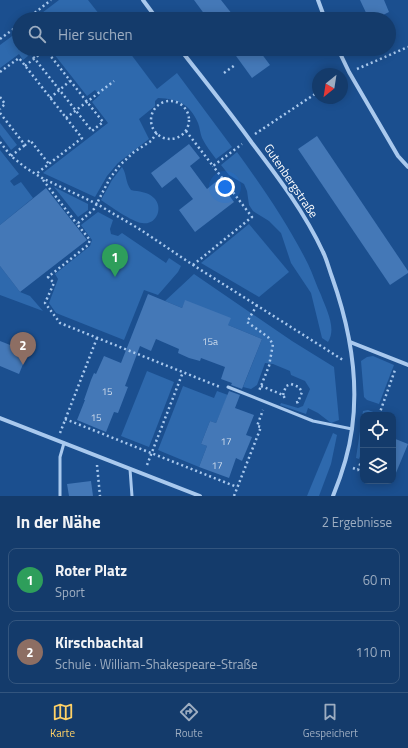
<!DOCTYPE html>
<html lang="de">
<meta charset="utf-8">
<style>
:root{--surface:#143b6b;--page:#1d4271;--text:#f1f3f6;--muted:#9dadc1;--line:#33557e;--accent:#ffd166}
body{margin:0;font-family:"Titillium Web",sans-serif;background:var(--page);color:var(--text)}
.controls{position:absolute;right:12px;bottom:12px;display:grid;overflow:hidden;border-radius:8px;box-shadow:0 2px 10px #0003}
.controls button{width:36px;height:36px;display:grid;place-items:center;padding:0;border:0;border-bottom:1px solid var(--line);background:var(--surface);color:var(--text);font:20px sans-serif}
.compass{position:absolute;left:312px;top:68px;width:36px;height:36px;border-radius:50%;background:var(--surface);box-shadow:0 2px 10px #0003;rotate:210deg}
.you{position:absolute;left:225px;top:187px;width:14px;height:14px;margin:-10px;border:3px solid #fff;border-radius:50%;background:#1a73e8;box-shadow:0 0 0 6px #1a73e833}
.badge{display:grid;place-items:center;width:26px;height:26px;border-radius:50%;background:var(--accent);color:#fff;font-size:13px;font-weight:700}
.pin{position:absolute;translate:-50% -33px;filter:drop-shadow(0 1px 2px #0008)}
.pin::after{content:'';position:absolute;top:21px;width:14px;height:12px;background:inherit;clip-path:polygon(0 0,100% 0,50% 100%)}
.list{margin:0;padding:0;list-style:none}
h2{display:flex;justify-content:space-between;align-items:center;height:52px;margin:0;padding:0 16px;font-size:17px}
h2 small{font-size:13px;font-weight:400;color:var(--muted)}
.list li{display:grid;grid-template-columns:26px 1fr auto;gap:12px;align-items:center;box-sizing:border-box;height:64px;margin:0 8px 8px;padding:0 8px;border:1px solid var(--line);border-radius:8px}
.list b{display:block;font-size:15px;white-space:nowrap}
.list p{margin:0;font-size:13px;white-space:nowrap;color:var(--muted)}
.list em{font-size:13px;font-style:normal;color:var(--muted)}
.icon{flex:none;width:22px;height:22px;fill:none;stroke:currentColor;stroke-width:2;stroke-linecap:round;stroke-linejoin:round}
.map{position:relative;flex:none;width:408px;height:496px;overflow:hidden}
.search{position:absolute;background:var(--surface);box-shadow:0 2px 10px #0003;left:12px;right:12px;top:12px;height:44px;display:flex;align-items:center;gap:10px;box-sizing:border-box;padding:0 14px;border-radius:22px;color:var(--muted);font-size:15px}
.sheet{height:196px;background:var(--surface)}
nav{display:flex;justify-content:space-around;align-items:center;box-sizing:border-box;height:56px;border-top:1px solid var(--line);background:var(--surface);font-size:11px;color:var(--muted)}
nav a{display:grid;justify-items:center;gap:2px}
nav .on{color:var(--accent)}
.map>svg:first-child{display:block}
.green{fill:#2e69ad}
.building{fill:#4478b7}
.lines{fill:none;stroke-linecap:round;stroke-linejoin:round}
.path{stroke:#a9c9ee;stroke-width:2.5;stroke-dasharray:2 3;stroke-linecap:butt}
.lane{stroke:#a9c9ee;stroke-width:3}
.street{stroke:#a9c9ee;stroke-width:4}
.labels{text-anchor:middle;stroke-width:3;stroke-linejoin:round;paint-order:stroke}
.number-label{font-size:10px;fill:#d0dded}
.street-label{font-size:12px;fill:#fff;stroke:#1b4f8f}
</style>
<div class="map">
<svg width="408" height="496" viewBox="0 0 408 496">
<rect width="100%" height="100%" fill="#1b4f8f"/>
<!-- green -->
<g class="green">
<path d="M59 0H88L103 19H34Z"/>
<path d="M19 31V49H23L28 56 23 60 19 54 0 68V45Z"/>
<path d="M50 49H127L157 89 177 73 232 147 216 159C211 152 206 146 202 138 200 133 200 128 198 123 190 104 178 99 158 98L155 101V106L139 119 149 139 118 163 107 176 95 197 43 173 108 123 92 102 100 95 95 90 87 96Z"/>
<path d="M0 123 17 145 11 150 0 135Z"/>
<path d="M0 150 19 174 10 181 14 186 21 182 33 198 0 225Z"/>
<path d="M237 152C263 188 288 224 308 264 313 274 316 285 321 295 326 309 337 328 328 342L322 338 311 293 291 263 281 233 269 221 253 211 249 205 247 191 244 184 229 175 221 165Z"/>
<path d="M122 167C127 174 125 182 131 190 139 192 147 191 154 198 164 208 156 226 142 223 132 222 110 206 101 200L112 180Z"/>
<path d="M54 187 88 204V210L78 217Z"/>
<path d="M98 212 113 220 110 229 111 234 118 236 122 233 166 263 169 258 181 266 178 272 158 295 144 290 124 340 56 313 49 303 58 279 55 274 90 246 92 240 81 225Z"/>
<path d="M249 224 289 272 259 297 201 263Z"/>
<path d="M0 266 20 292 30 296 43 311 0 295Z"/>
<path d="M194 274 292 341 334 367 339 420 331 423 318 413 308 408 306 414 280 405 281 403 298 408 303 406 310 389 305 381 291 375 290 371 273 364 265 363 257 385 251 389 243 387 262 339 228 325 185 301 182 308 165 301Z"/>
<path d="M373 356 394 365 379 404 367 400 364 397 361 361 367 357Z"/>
<path d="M147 371 174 382 149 447 121 436Z"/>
<path d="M183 386 214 398 217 391 228 395 216 423 210 421 201 444 207 446 199 467 158 450Z"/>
<path d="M368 410 376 413 375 415H363V448L359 459 356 458 363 411Z"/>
<path d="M333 433 337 435 331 464 319 496H307Z"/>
</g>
<!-- building -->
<g class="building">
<path d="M194 0H221L236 19H208Z"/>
<path d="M360 0H384L389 12 375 19H369Z"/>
<path d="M231 49H258L270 65 252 78Z"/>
<path d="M317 136 408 271V273L390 285 298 149Z"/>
<path d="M189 144 200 158 190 166 207 189 218 180 234 202 195 232 179 210 193 199 176 177 162 188 151 173Z"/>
<path d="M46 188 87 240 20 292 0 266V225Z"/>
<path d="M148 294 182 308 185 300 231 318 228 325 262 339 242 389 231 385 232 383 221 379 225 367 201 358 200 361 189 358 178 353 179 349 156 339 151 351 140 346 125 386 128 387 118 413 114 412 106 432 77 420 85 400H84L91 380 94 373 96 374 104 356 121 363Z"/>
<path d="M0 341 28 352 19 374 0 366Z"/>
<path d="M229 391 240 395 235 408 254 415 246 435 252 437 242 461 236 458 229 478 199 467 207 446 201 444 210 421 216 423Z"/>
<path d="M393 438 408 444 393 480Z"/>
<path d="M91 481 93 496H69L67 484Z"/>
</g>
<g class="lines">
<!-- path -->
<g class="path">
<path d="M27 19 51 0"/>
<path d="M194 19 198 16"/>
<path d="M0 39 19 25"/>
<path d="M27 49 92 131 103 122 45 49"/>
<path d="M25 66 45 50"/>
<path d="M357 69 408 47"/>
<path d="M0 72 19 58 82 138 36 174"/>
<path d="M224 73 235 65"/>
<path d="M0 97 5 104 0 109"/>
<path d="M50 98 70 81"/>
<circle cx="170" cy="120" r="19"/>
<path d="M0 113 25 145 30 140 49 164"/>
<path d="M66 118 114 81"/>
<path d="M186 131 213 166 242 144"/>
<path d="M157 133 151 141 134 152 120 165 110 178 94 209 77 224 90 240 88 245 48 277 54 283 45 303 60 323 220 387"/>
<path d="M255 134 318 92"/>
<path d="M0 142 11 156 26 168 42 178 97 204 141 230 193 265 343 360"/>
<path d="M11 156 25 145"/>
<path d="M43 180 77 224"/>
<path d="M193 265 252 217 213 166"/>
<path d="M257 305 247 322 268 337 273 344 269 366 259 391"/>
<path d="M261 386 283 395 286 400"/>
<path d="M283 395 286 386 291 384 299 387 302 392 298 402 294 403"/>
<path d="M379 415 395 370"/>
<path d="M65 419 237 487"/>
<path d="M60 433 97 338"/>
<path d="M97 465 100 496"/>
<path d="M147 465 183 372"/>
<path d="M353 468 358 470 363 456"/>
<path d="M234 496 261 427 257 426 263 410"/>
</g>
<!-- lane -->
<g class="lane">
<path d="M228 387 313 421 352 429"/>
<path d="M130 469 132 496"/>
<path d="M60 496V457L64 443"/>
</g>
<!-- street -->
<g class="street">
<path d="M143 0 157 19"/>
<path d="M318 0 325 19"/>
<path d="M180 49C204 80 229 111 252 143 278 177 305 213 323 252 327 260 329 269 332 277 349 325 359 379 352 429 349 452 342 474 333 496"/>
<path d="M338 49 349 72 398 156 408 167"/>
<path d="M350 342 408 365"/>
<path d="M0 418 200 496"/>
</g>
</g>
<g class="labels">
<!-- number labels -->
<g class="number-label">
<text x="210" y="345">15a</text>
<text x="107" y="395">15</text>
<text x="96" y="421">15</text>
<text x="226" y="445">17</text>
<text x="217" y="469">17</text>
</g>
<!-- street labels -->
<g class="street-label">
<text transform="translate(291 181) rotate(56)" y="4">Gutenbergstraße</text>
</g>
</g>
</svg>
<div class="controls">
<button><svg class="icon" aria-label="locate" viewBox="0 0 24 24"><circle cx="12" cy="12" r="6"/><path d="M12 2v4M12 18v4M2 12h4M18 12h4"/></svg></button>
<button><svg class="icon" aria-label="layers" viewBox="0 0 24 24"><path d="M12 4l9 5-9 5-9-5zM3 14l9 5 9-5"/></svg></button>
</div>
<svg class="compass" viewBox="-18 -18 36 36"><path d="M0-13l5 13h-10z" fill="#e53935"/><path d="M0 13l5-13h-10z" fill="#9dadc1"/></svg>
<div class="you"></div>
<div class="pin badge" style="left:115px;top:277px;background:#2e9e5b">1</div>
<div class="pin badge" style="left:23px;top:365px;background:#8d6e63">2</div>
<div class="search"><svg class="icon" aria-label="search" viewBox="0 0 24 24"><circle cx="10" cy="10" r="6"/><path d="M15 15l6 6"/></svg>Hier suchen</div>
</div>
<section class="sheet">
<h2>In der Nähe<small>2 Ergebnisse</small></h2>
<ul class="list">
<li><span class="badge" style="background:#2e9e5b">1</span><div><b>Roter Platz</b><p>Sport</p></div><em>60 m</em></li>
<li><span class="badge" style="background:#8d6e63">2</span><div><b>Kirschbachtal</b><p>Schule · William-Shakespeare-Straße</p></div><em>110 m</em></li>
</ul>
</section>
<nav>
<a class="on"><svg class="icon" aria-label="map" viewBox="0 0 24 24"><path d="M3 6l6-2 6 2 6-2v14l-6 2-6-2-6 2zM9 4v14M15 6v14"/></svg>Karte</a>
<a><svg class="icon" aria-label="directions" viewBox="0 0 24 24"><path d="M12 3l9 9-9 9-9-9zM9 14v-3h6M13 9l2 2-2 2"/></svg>Route</a>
<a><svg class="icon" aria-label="saved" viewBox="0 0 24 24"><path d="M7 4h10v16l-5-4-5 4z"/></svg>Gespeichert</a>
</nav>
